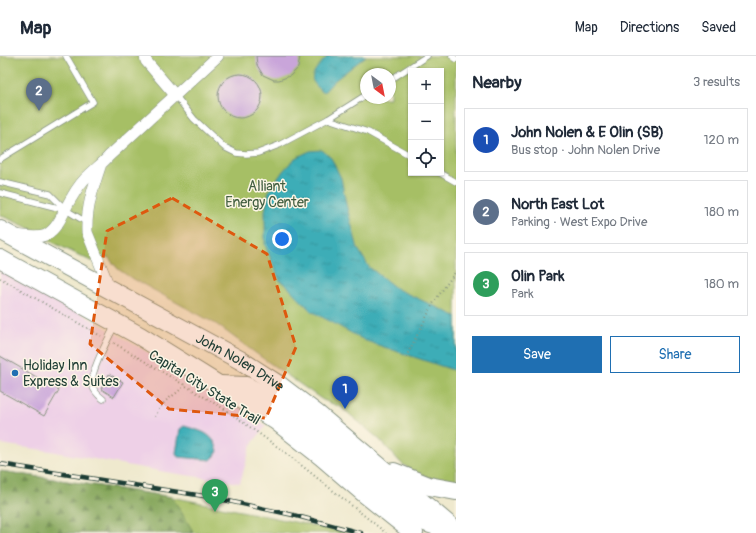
<!DOCTYPE html>
<meta charset="utf-8">
<style>
:root{--surface:#fff;--page:#f6f6f7;--text:#1f2937;--muted:#747a83;--line:#e0e1e3;--accent:#1f6fb2}
body{margin:0;font-family:Pangolin,sans-serif;background:var(--page);color:var(--text)}
.controls{position:absolute;right:12px;top:12px;display:grid;overflow:hidden;border-radius:0px;box-shadow:0 1px 3px #0004}
.controls button{width:36px;height:36px;display:grid;place-items:center;padding:0;border:0;border-bottom:1px solid var(--line);background:var(--surface);color:var(--text);font:20px sans-serif}
.compass{position:absolute;left:360px;top:12px;width:36px;height:36px;border-radius:50%;background:var(--surface);box-shadow:0 1px 3px #0004;rotate:148deg}
.you{position:absolute;left:282px;top:183px;width:14px;height:14px;margin:-10px;border:3px solid #fff;border-radius:50%;background:#1a73e8;box-shadow:0 0 0 6px #1a73e833}
.badge{display:grid;place-items:center;width:26px;height:26px;border-radius:50%;background:var(--accent);color:#fff;font-size:13px;font-weight:700}
.pin{position:absolute;translate:-50% -33px;filter:drop-shadow(0 1px 2px #0008)}
.pin::after{content:'';position:absolute;top:21px;width:14px;height:12px;background:inherit;clip-path:polygon(0 0,100% 0,50% 100%)}
.list{margin:0;padding:0;list-style:none}
h2{display:flex;justify-content:space-between;align-items:center;height:52px;margin:0;padding:0 16px;font-size:17px}
h2 small{font-size:13px;font-weight:400;color:var(--muted)}
.list li{display:grid;grid-template-columns:26px 1fr auto;gap:12px;align-items:center;box-sizing:border-box;height:64px;margin:0 8px 8px;padding:0 8px;border:1px solid var(--line);border-radius:0px}
.list b{display:block;font-size:15px;white-space:nowrap}
.list p{margin:0;font-size:13px;white-space:nowrap;color:var(--muted)}
.list em{font-size:13px;font-style:normal;color:var(--muted)}
.actions{display:flex;gap:8px;padding:12px 16px}
.actions a{flex:1;padding:9px 0;border:1px solid var(--accent);border-radius:0px;text-align:center;font-size:14px;color:var(--accent)}
.actions .main{background:var(--accent);color:#fff}
.icon{flex:none;width:22px;height:22px;fill:none;stroke:currentColor;stroke-width:2;stroke-linecap:round;stroke-linejoin:round}
.map{position:relative;flex:none;width:456px;height:477px;overflow:hidden}
header{display:flex;align-items:center;gap:24px;box-sizing:border-box;height:56px;padding:0 20px;background:var(--surface);border-bottom:1px solid var(--line)}
header strong{font-size:19px}
nav{display:flex;gap:22px;margin-inline-start:auto;font-size:14px}
main{display:flex}
aside{flex:1;background:var(--surface)}
.map>svg:first-child{display:block}
.built{fill:#eed0e7}
.green{fill:#a6bf65;stroke:#627e4c;fill-rule:evenodd}
.forest{fill:url(#forest-firs);stroke:#527247}
.water{fill:url(#water-ripples);stroke:#2e7576}
.building{fill:#c9a5da}
.lines{fill:none;stroke-linecap:round;stroke-linejoin:round}
.lane-casing{stroke:#879381;stroke-width:7}
.street-casing{stroke:#879381;stroke-width:12}
.primary-casing{stroke:#879381;stroke-width:20}
.path{stroke:#879381;stroke-width:2;stroke-dasharray:1 3;stroke-linecap:butt}
.lane{stroke:#fff;stroke-width:5.5}
.street{stroke:#fff;stroke-width:11}
.primary{stroke:#fff;stroke-width:18}
.rail-casing{stroke:#1f3d34;stroke-width:4.5}
.rail{stroke:#fcf5e5;stroke-width:3;stroke-dasharray:9;stroke-linecap:butt}
.marked{fill:#de580e;fill-opacity:0.2;stroke:#de580e;stroke-width:3;stroke-dasharray:8 5;stroke-linejoin:round}
.poi-dot{fill:#1f6fb2;stroke:#fcf5e5;stroke-width:1.5}
.labels{text-anchor:middle;stroke-width:3;stroke-linejoin:round;paint-order:stroke}
.park-label{font-size:14px;fill:#415e40;stroke:#fcf5e5}
.street-label{font-size:14px;fill:#1f3d34;stroke:#fcf5e5}
.poi-label{font-size:14px;fill:#1f3d34;stroke:#fcf5e5;text-anchor:start}
</style>
<header>
<strong>Map</strong>
<nav><a>Map</a><a>Directions</a><a>Saved</a></nav>
</header>
<main>
<div class="map">
<svg width="456" height="477" viewBox="0 0 456 477">
<defs>
<pattern id="forest-firs" width="22" height="20" patternUnits="userSpaceOnUse"><rect width="22" height="20" fill="#84a65a"/><path d="M5 1l3.5 6h-7zM16 11l3.5 6h-7z" fill="#6b884b"/></pattern>
<pattern id="water-ripples" width="26" height="14" patternUnits="userSpaceOnUse"><rect width="26" height="14" fill="#3cadb7"/><path d="M2 4q2-2 4 0t4 0M15 11q2-2 4 0t4 0" fill="none" stroke="#328e96"/></pattern>
</defs>
<rect width="100%" height="100%" fill="#fcf5e5"/>
<filter id="ink" filterUnits="userSpaceOnUse"><feTurbulence type="fractalNoise" baseFrequency=".025" numOctaves="2"/><feDisplacementMap in="SourceGraphic" scale="8" xChannelSelector="R" yChannelSelector="G"/><feConvolveMatrix kernelMatrix="1 2 1 2 8 2 1 2 1" color-interpolation-filters="sRGB"/></filter>
<filter id="wash" filterUnits="userSpaceOnUse"><feTurbulence type="fractalNoise" baseFrequency=".012" numOctaves="4" result="noise"/><feDisplacementMap in="SourceGraphic" scale="16" xChannelSelector="R" yChannelSelector="G"/><feGaussianBlur stdDeviation="0.9" result="paint"/><feColorMatrix in="noise" values="0 0 0 0 0 0 0 0 0 0 0 0 0 0 0 0 0 1.4 0 .05"/><feComposite in="paint" operator="in"/></filter>
<g filter="url(#wash)">
<rect width="100%" height="100%" fill="#efe9ce"/>
<!-- built -->
<path class="built" d="M0 212 67 249 239 350 266 370 251 389 240 427 165 416 50 395 0 388Z"/>
<!-- green -->
<g class="green">
<path d="M0 0H456V431L415 417 401 407 380 384 341 351 323 344 261 301 216 268 128 220 118 213 108 201 91 205 48 184 38 176 0 159ZM411 15H441V117H411ZM366 18H390V42H366Z"/>
<path d="M0 415 172 441 349 477H0Z"/>
</g>
<!-- forest -->
<path class="forest" d="M0 415 172 441 194 477H0Z"/>
<!-- water -->
<g class="water">
<path d="M328 0H366L334 25 325 35 321 36C319 32 315 29 313 25 310 16 323 6 328 0Z"/>
<path d="M322 94 331 102 341 122 346 148 358 193 369 211 397 233 456 260V315L366 285 311 255 285 228 280 225 265 189V155L269 135 283 115 295 102 310 95Z"/>
<path d="M184 370C200 375 213 376 218 395L215 400 211 404 178 401 176 397 180 373Z"/>
</g>
<g id="blocks">
<!-- building -->
<g class="building">
<path d="M256 0H300L298 12 290 20 279 24H274L263 19 257 9Z"/>
<circle cx="240" cy="40" r="22"/>
<path d="M0 300 59 334 44 360 0 335Z"/>
<path d="M109 318 123 326 114 341 101 333Z"/>
</g>
</g>
</g>
<g filter="url(#ink)">
<use href="#blocks" fill-opacity="0" stroke="#879381" stroke-width="1"/>
<g class="lines">
<!-- lane casing -->
<g class="lane-casing">
<g id="lane">
<path d="M452 0 456 3"/>
<path d="M390 24 427 0"/>
<path d="M175 39 194 63 224 91 236 97 246 98 258 97 279 89 328 63 366 39"/>
<path d="M328 63 368 76 411 100"/>
<path d="M0 103 93 46 66 0"/>
<path d="M440 117 456 126"/>
<path d="M0 126 50 138 66 154 86 166"/>
<path d="M0 137 66 154"/>
<path d="M103 343C99 340 93 334 92 328 90 315 109 282 115 269"/>
</g>
</g>
<!-- street casing -->
<g class="street-casing">
<g id="street">
<path d="M145 0 146 5 175 39"/>
<path d="M100 111C93 132 86 153 87 176L110 233"/>
<path d="M15 179C25 180 37 183 46 179 60 171 64 153 72 141 76 134 83 124 89 119 96 112 103 107 109 100L218 0"/>
</g>
</g>
<!-- primary casing -->
<g class="primary-casing">
<g id="primary">
<path id="s1" d="M0 174 240 304 279 329 317 358 456 475"/>
<path d="M0 203 140 280 275 364 322 401 365 438 414 477"/>
<path d="M220 329 246 330 269 341 280 347 334 389 421 464C431 469 437 471 448 469"/>
<path d="M394 416 429 430 456 435"/>
</g>
</g>
<!-- path -->
<g class="path">
<path d="M0 222 101 280"/>
<path d="M114 287 226 354 286 397 386 477"/>
<path d="M406 301 434 246 456 215"/>
<path d="M155 361C158 355 162 348 168 343 175 338 179 336 185 328"/>
</g>
<!-- lane -->
<use href="#lane" class="lane"/>
<!-- street -->
<use href="#street" class="street"/>
<!-- primary -->
<use href="#primary" class="primary"/>
<!-- rail casing -->
<g class="rail-casing">
<path id="rail" d="M0 408 210 441 293 459 361 477"/>
</g>
<!-- rail -->
<use href="#rail" class="rail"/>
</g>
</g>
<!-- marked area -->
<path class="marked" d="M172 142 267 198 296 291 266 362 169 353 90 288 107 175Z"/>
<!-- markers -->
<circle class="poi-dot" cx="15" cy="317" r="4"/>
<g class="labels">
<!-- park labels -->
<g class="park-label">
<text x="267" y="135">Alliant<tspan x="267" dy="16">Energy Center</tspan></text>
</g>
<!-- street labels -->
<g class="street-label">
<text dy="5" stroke="none"><textPath href="#s1" startOffset="274">John Nolen Drive</textPath></text>
<text transform="translate(205 331) rotate(32)" y="5">Capital City State Trail</text>
</g>
<!-- poi labels -->
<g class="poi-label">
<text x="23" y="314">Holiday Inn<tspan x="23" dy="16">Express &amp; Suites</tspan></text>
</g>
</g>
</svg>
<div class="controls">
<button>+</button>
<button>−</button>
<button><svg class="icon" aria-label="locate" viewBox="0 0 24 24"><circle cx="12" cy="12" r="6"/><path d="M12 2v4M12 18v4M2 12h4M18 12h4"/></svg></button>
</div>
<svg class="compass" viewBox="-18 -18 36 36"><path d="M0-13l5 13h-10z" fill="#e53935"/><path d="M0 13l5-13h-10z" fill="#747a83"/></svg>
<div class="you"></div>
<div class="pin badge" style="left:345px;top:353px;background:#1a4fb4">1</div>
<div class="pin badge" style="left:39px;top:55px;background:#5c6f8a">2</div>
<div class="pin badge" style="left:215px;top:456px;background:#2e9e5b">3</div>
</div>
<aside>
<h2>Nearby<small>3 results</small></h2>
<ul class="list">
<li><span class="badge" style="background:#1a4fb4">1</span><div><b>John Nolen &amp; E Olin (SB)</b><p>Bus stop · John Nolen Drive</p></div><em>120 m</em></li>
<li><span class="badge" style="background:#5c6f8a">2</span><div><b>North East Lot</b><p>Parking · West Expo Drive</p></div><em>180 m</em></li>
<li><span class="badge" style="background:#2e9e5b">3</span><div><b>Olin Park</b><p>Park</p></div><em>180 m</em></li>
</ul>
<div class="actions"><a class="main">Save</a><a>Share</a></div>
</aside>
</main>
